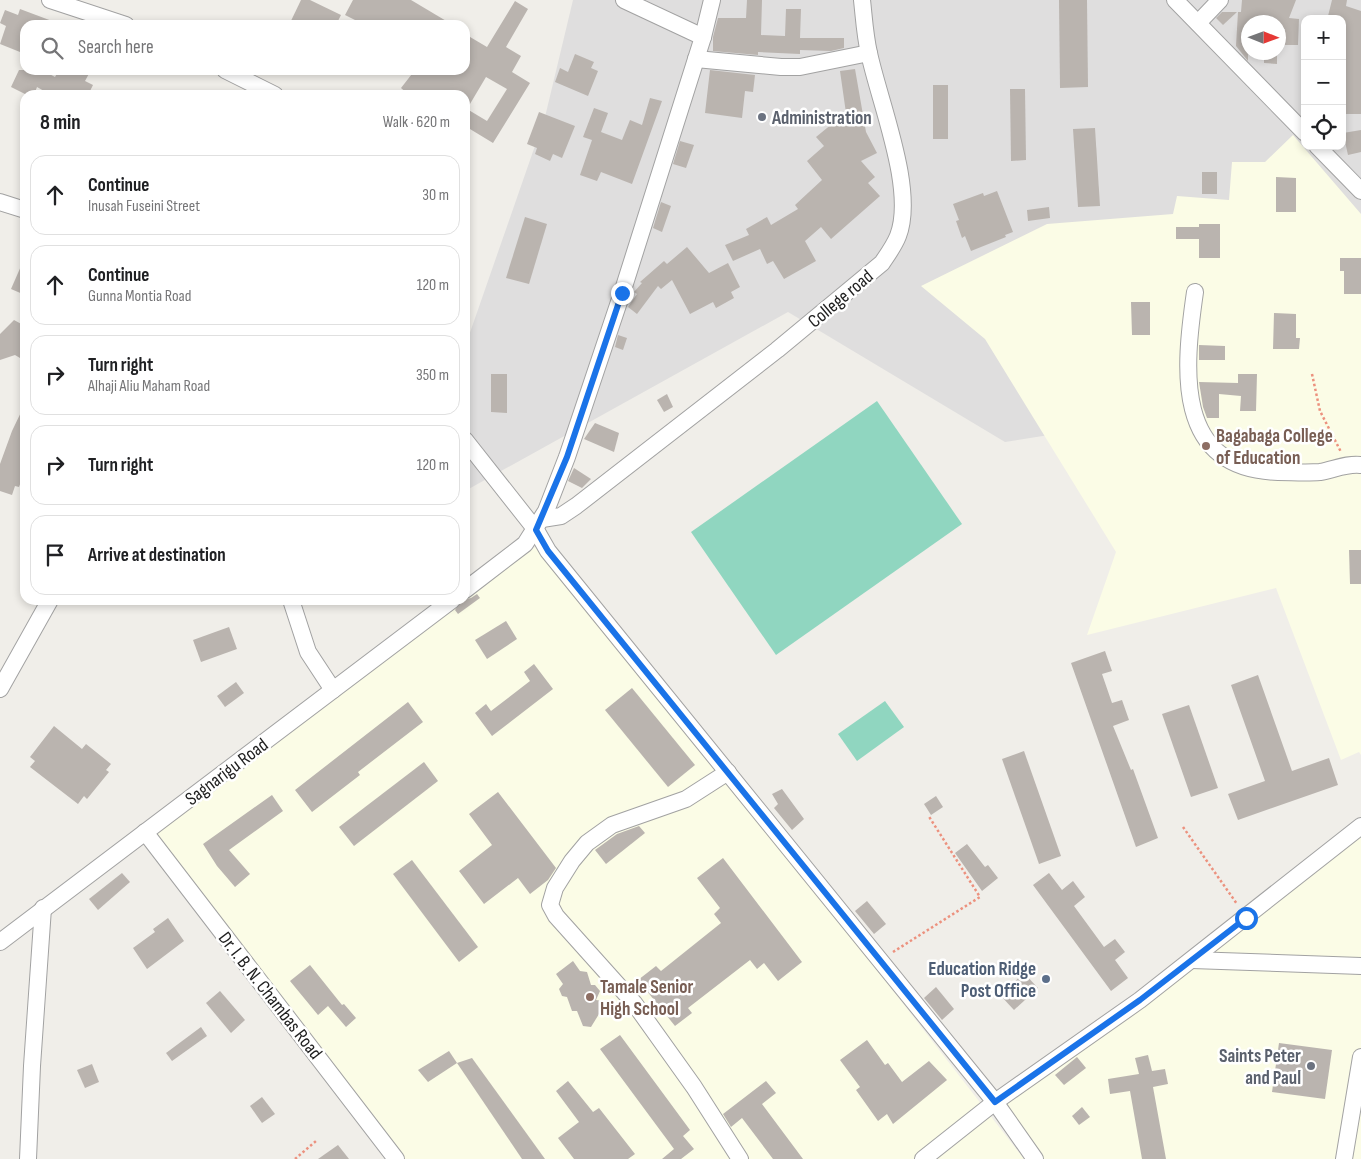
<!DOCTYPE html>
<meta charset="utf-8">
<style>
:root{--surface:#fff;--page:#f6f6f6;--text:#202124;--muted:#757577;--line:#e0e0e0}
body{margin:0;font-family:"Sofia Sans Condensed",sans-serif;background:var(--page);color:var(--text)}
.controls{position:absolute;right:15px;top:15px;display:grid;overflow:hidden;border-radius:10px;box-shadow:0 2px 8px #0003}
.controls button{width:45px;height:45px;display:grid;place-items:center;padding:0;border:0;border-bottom:1px solid var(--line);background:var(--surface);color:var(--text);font:25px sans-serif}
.compass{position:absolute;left:1241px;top:15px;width:45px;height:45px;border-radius:50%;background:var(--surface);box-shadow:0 2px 8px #0003;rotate:91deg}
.stop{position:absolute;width:15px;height:15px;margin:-11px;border:4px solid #1a73e8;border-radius:50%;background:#fff}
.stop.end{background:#1a73e8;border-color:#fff;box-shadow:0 1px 5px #0008}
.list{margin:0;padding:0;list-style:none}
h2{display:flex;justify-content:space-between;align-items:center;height:65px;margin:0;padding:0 20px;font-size:21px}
h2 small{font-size:16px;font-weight:400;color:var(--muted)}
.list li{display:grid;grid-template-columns:32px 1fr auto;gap:15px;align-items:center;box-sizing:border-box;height:80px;margin:0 10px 10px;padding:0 10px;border:1px solid var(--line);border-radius:15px}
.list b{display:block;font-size:19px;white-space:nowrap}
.list p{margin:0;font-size:16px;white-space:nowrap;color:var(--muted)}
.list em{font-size:16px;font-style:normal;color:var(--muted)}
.icon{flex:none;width:28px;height:28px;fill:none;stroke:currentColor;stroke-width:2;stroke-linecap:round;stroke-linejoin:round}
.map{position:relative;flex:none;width:1361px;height:1159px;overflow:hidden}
.search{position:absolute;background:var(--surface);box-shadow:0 2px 8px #0003;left:20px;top:20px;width:450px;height:55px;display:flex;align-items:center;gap:12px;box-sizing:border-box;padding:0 18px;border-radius:15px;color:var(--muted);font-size:19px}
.panel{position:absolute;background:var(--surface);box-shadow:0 2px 8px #0003;left:20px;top:90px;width:450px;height:515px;border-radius:15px}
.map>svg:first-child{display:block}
.residential{fill:#dfdede;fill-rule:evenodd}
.education{fill:#fbfce6}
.pitch{fill:#90d6c0}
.building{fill:#bab4af;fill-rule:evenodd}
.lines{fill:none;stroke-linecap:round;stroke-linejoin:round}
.minor-casing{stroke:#a2a2a2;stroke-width:18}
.path{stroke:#ec917e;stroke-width:2.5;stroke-dasharray:2.5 2.5;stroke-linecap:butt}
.minor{stroke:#fff;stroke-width:16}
.route{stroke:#1a73e8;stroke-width:6}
.worship-dot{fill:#6b7280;stroke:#fff;stroke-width:2}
.education-dot{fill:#8d6e63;stroke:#fff;stroke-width:2}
.service-dot{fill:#5c6f8a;stroke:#fff;stroke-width:2}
.labels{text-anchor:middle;stroke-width:5;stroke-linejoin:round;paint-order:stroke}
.worship-label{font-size:19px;font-weight:bold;fill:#5b616d;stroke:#fff;text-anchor:start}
.street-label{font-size:19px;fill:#212121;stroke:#fff}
.education-label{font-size:19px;font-weight:bold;fill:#785e54;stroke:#fff;text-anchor:start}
.service-label{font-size:19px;font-weight:bold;fill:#4e5e75;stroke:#fff;text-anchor:end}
</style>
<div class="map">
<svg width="1361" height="1159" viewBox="0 0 1361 1159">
<rect width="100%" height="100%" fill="#f0eee9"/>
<!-- residential -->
<path class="residential" d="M573 0H1361V266L1074 431 1005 442 788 312 465 491V347L545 117ZM1305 19H1342V146H1305ZM1248 22H1278V52H1248Z"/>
<!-- education -->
<g class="education">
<path d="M1293 135 1361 214V755L1359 752 1341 760 1276 588 1087 635 1116 552 985 339 921 286 1047 224 1173 214 1177 196 1229 200 1232 162H1265Z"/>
<path d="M539 544 771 834 1024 1159H405L156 833Z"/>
<path d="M1361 832V1159H1039L1000 1109Z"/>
</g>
<!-- pitch -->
<g class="pitch">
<path d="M877 401 962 524 776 655 691 532Z"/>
<path d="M885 701 904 727 857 761 838 734Z"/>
</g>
<!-- building -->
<g class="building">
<path d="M301 0H310L341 15 336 25H289Z"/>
<path d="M353 0H411L453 25H365L345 15Z"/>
<path d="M747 0H762L761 35 785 36 786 9H801L800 38H844V48L831 51 800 50V54L758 52V55L713 51V37L718 18H746Z"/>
<path d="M1059 0H1087L1088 87 1060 88Z"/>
<path d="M1242 0H1296L1289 18 1299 19 1298 45H1285V29H1278V22H1248V61L1236 46 1238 12H1241Z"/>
<path d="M1332 0H1347L1346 6 1361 11V114H1342V19L1328 16Z"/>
<path d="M515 1 528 9 506 47 521 56 512 72 530 83 493 143 465 126V95H409L401 88 415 70H465V34L487 47ZM486 77 507 89 487 121 467 109Z"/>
<path d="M20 9 60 24 25 25V54L0 44 6 26 0 23 5 10 18 15Z"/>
<path d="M1222 12H1237L1223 25 1216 18Z"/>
<path d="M1264 52H1277V64L1264 63Z"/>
<path d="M575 54 594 62 591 68 598 71 588 96 555 82 560 68 568 72Z"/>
<path d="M855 69 866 132 877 153 861 161 875 177 868 183 880 196 831 239 821 227 805 241 816 261 784 279 773 261 767 264 760 249 733 261 725 245 749 235 746 229 767 217 771 225 798 209 795 205 822 180 807 161 824 146 816 137 838 119 837 114 846 113 840 71Z"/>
<path d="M19 70H42L55 77 59 70H91L85 81 93 85 88 95H51L37 87 34 95H27L11 87Z"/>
<path d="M710 70 755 75 753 92 745 91 742 118 705 113Z"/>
<rect x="933" y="85" width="15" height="54"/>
<path d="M1010 89H1025L1026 160 1011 161Z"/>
<path d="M650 98 662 101 632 184 601 172 597 181 580 175 592 140 583 137 594 108 608 113 601 132 622 140 630 120 642 125Z"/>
<path d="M539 112 575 126 562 158 553 154 550 161 535 154 537 148 527 144Z"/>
<path d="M1095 128 1100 206 1078 207 1073 129Z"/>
<path d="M1361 130V152L1348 155 1343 133Z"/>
<path d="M680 141 694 145 686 168 673 164Z"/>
<rect x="1202" y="172" width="15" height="22"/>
<path d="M1276 177 1296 178V212H1276Z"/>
<path d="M997 191 1013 232 1005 235 1006 237 971 251 965 236 962 238 956 221 959 220 953 204 983 193 984 196Z"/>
<path d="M661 202 671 206 662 232 653 228Z"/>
<path d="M1049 207 1050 218 1028 221 1027 210Z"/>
<path d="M525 217 547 224 529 284 506 278Z"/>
<path d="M1199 224H1220V258H1199V239H1176V227H1199Z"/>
<path d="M687 247 709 273 728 263 740 287 731 292 734 298 716 308 713 302 690 314 672 280 661 289 658 286 637 314 628 307 637 294 634 292 642 283 640 282 664 261 667 264Z"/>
<path d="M25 257V295L11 289Z"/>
<path d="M1340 258H1361V294H1344V271H1340Z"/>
<path d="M1131 302H1150V335H1132Z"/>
<path d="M1274 313 1296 314V338H1300L1299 349H1273Z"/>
<path d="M14 320 25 326V361L15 355 0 360V334Z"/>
<path d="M618 335 627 338 623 350 615 347Z"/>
<path d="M1199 345 1225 346V360H1199Z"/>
<path d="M491 374H507V413L491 412Z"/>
<path d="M1238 374H1257L1256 411H1240L1241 396 1219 394V418H1207L1203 407 1199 382 1238 383Z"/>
<path d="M667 394 673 407 664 412 657 400Z"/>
<path d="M25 404V471L19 487 15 486 12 495 0 491V464L12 431Z"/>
<path d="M595 423 619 433 614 452 584 439Z"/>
<path d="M574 468 591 479 582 488 568 481Z"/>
<path d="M1349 550H1361V584H1350Z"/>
<path d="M477 594 480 598 458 614 455 610 462 600 471 598Z"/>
<path d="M506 621 517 639 487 659 475 640Z"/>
<path d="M229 627 237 649 201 662 193 640Z"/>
<path d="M1105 651 1112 671 1102 674 1112 703 1122 700 1129 720 1113 726 1131 770 1133 769 1158 838 1136 847 1071 663Z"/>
<path d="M534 664 553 689 492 736 475 713 486 704 491 711 530 681 524 672Z"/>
<path d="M1258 675 1292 771 1329 758 1338 785 1238 820 1228 794 1265 781 1231 685Z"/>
<path d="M236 682 244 693 225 707 217 696Z"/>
<path d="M632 688 695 765 668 787 605 710Z"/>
<path d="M408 702 423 722 358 772 360 775 312 812 295 790Z"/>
<path d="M1189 705 1218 788 1191 797 1162 714Z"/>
<path d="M54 726 82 749 86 744 111 764 106 770 109 772 87 799 84 796 78 804 30 767 35 761 30 757Z"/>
<path d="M1024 751 1061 856 1039 864 1002 759Z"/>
<path d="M424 762 438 781 354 846 339 827Z"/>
<path d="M782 789 804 819 792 830 774 808 778 804 772 794Z"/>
<path d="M498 792 556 868 548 880 530 894 518 878 484 904 459 871 492 845 469 814Z"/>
<path d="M272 795 283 811 229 850 250 874 235 887 217 866 203 844Z"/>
<path d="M936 796 943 807 931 815 924 804Z"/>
<path d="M639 826 645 833 606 864 595 850 617 834Z"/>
<path d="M967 844 985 867 988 865 998 878 982 891 955 853Z"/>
<path d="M723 858 802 962 778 981 764 963 757 969 750 960 688 1008 692 1013 675 1026 638 980 656 966 661 971 721 923 714 914 720 908 697 878Z"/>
<path d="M412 860 478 947 459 962 393 874Z"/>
<path d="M122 873 130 882 98 910 89 899Z"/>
<path d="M1049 873 1062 890 1073 881 1085 897 1074 906 1104 947 1115 939 1125 952 1115 960 1128 978 1111 991 1033 885Z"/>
<path d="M867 901 886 924 874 934 855 911Z"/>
<path d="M168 918 184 941 147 969 133 948 155 932 153 929Z"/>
<path d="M573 961 580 971 587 972 591 985H595L600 991 596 1000 609 1002 611 1008 607 1015 599 1014 591 1027 583 1026 577 1011H572L567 997 562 996 559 989 563 984 556 974Z"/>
<path d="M310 965 342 1005 344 1004 356 1018 346 1027 328 1006 318 1015 290 981Z"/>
<path d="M1024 973 1038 988 1014 1010 1000 995Z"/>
<path d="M936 987 954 1009 942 1020 924 998Z"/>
<path d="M220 991 245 1020 231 1033 206 1003Z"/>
<path d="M201 1027 207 1036 172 1061 166 1053Z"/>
<path d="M620 1035 690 1130 683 1136 694 1149 681 1159H662L674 1149 600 1049Z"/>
<path d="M867 1040 885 1065 888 1063 902 1082 929 1061 947 1080 893 1124 887 1114 878 1121 856 1090 860 1087 840 1060Z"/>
<path d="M1279 1043 1332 1050 1325 1099 1272 1092Z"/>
<path d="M449 1051 457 1063 428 1082 418 1070Z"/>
<path d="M1148 1055 1152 1071 1165 1069 1168 1084 1153 1087 1166 1159H1142L1130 1091 1110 1094 1108 1079 1139 1074 1135 1058Z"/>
<path d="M1077 1057 1086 1068 1064 1085 1055 1075Z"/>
<path d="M472 1058 545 1159H522L457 1063Z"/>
<path d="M92 1064 99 1082 85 1088 77 1070Z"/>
<path d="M568 1081 593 1112 599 1108 635 1154 628 1159H574L558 1138 579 1122 556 1091Z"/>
<path d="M766 1081 776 1093 762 1104 803 1159H773L742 1118 731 1127 723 1114Z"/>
<path d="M262 1097 275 1114 262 1123 250 1106Z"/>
<path d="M1082 1107 1090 1117 1079 1125 1072 1116Z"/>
<path d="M338 1145 349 1159H318Z"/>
</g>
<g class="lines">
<!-- minor casing -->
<g class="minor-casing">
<g id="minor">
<path d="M50 0 126 25"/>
<path d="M624 0 703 37"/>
<path d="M1175 0 1305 133"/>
<path d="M1198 23 1220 0"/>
<path d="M696 59 781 67H800L869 53"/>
<path d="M225 70 275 95"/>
<path d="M1317 146 1361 191"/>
<path d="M0 202 25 210"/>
<path d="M1195 292C1184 368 1173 469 1278 472 1291 472 1306 473 1320 472 1333 470 1347 463 1361 465"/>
<path d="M465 440 536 530 548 551 995 1102 1035 1159"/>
<path d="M542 519 561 516 576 506 777 350 882 263C888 254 894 246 898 236 916 190 879 101 869 53 865 36 864 18 862 0"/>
<path d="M465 590 525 544 546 511 567 457 622 293 703 37 712 0"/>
<path d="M291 600 308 652 333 690"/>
<path d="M0 689 50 600"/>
<path d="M728 772 686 799 612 825 587 843 572 861 555 888 550 905 556 916 634 1003 694 1087 740 1159"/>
<path d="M145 832 396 1159"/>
<path d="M0 942 452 600"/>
<path d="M1192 960 1361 966"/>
<path d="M28 1159 32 1066 43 908"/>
<path d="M923 1159 995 1102 1140 1000 1361 826"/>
<path d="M1344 1159 1361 1057"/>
</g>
</g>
<!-- path -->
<g class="path">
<path d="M1312 374 1320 411 1341 452"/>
<path d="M1183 827 1237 904"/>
<path d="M893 952 980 897 928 815"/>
<path d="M295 1159 316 1141"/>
</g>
<!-- minor -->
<use href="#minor" class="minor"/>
</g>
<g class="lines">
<!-- route -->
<path class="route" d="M622 293 567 457 536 530 548 551 995 1102 1140 1000 1246 918"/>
</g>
<!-- markers -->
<g class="worship-dot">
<circle cx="762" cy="117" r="5"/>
<circle cx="1311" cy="1066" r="5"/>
</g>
<g class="education-dot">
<circle cx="1206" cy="446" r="5"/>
<circle cx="590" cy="997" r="5"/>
</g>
<circle class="service-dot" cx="1046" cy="979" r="5"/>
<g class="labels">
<!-- worship labels -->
<g class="worship-label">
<text x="772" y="124">Administration</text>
<text x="1301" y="1062" text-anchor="end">Saints Peter<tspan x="1301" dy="22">and Paul</tspan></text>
</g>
<!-- street labels -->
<g class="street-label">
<text transform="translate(840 298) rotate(-40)" y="7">College road</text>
<text transform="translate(226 771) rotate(-37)" y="7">Sagnarigu Road</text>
<text transform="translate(271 995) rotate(52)" y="7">Dr. I. B. N. Chambas Road</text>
</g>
<!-- education labels -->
<g class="education-label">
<text x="1216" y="442">Bagabaga College<tspan x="1216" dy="22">of Education</tspan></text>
<text x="600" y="993">Tamale Senior<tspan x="600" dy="22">High School</tspan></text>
</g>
<!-- service labels -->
<g class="service-label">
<text x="1036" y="975">Education Ridge<tspan x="1036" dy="22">Post Office</tspan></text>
</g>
</g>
</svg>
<div class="controls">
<button>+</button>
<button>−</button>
<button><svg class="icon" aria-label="locate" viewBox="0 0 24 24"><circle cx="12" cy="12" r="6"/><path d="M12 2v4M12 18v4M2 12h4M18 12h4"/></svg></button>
</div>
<svg class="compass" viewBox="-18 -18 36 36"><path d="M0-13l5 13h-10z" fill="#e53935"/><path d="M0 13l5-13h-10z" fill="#757577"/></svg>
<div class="stop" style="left:1246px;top:918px"></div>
<div class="stop end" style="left:622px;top:293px"></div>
<div class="search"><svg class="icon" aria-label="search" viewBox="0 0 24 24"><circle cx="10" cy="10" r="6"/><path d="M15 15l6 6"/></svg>Search here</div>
<section class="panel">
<h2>8 min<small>Walk · 620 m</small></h2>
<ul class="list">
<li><svg class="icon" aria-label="ahead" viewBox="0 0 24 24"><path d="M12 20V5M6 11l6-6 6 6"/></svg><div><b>Continue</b><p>Inusah Fuseini Street</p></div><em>30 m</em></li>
<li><svg class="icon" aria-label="ahead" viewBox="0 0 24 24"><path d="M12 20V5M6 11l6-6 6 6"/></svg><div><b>Continue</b><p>Gunna Montia Road</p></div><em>120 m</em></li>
<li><svg class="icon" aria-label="right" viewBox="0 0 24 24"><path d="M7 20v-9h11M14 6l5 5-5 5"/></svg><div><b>Turn right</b><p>Alhaji Aliu Maham Road</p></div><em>350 m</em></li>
<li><svg class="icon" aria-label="right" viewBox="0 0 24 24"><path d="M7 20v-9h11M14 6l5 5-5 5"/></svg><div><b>Turn right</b></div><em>120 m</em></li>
<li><svg class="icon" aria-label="arrive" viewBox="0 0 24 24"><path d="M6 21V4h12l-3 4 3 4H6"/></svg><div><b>Arrive at destination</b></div></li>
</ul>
</section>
</div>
